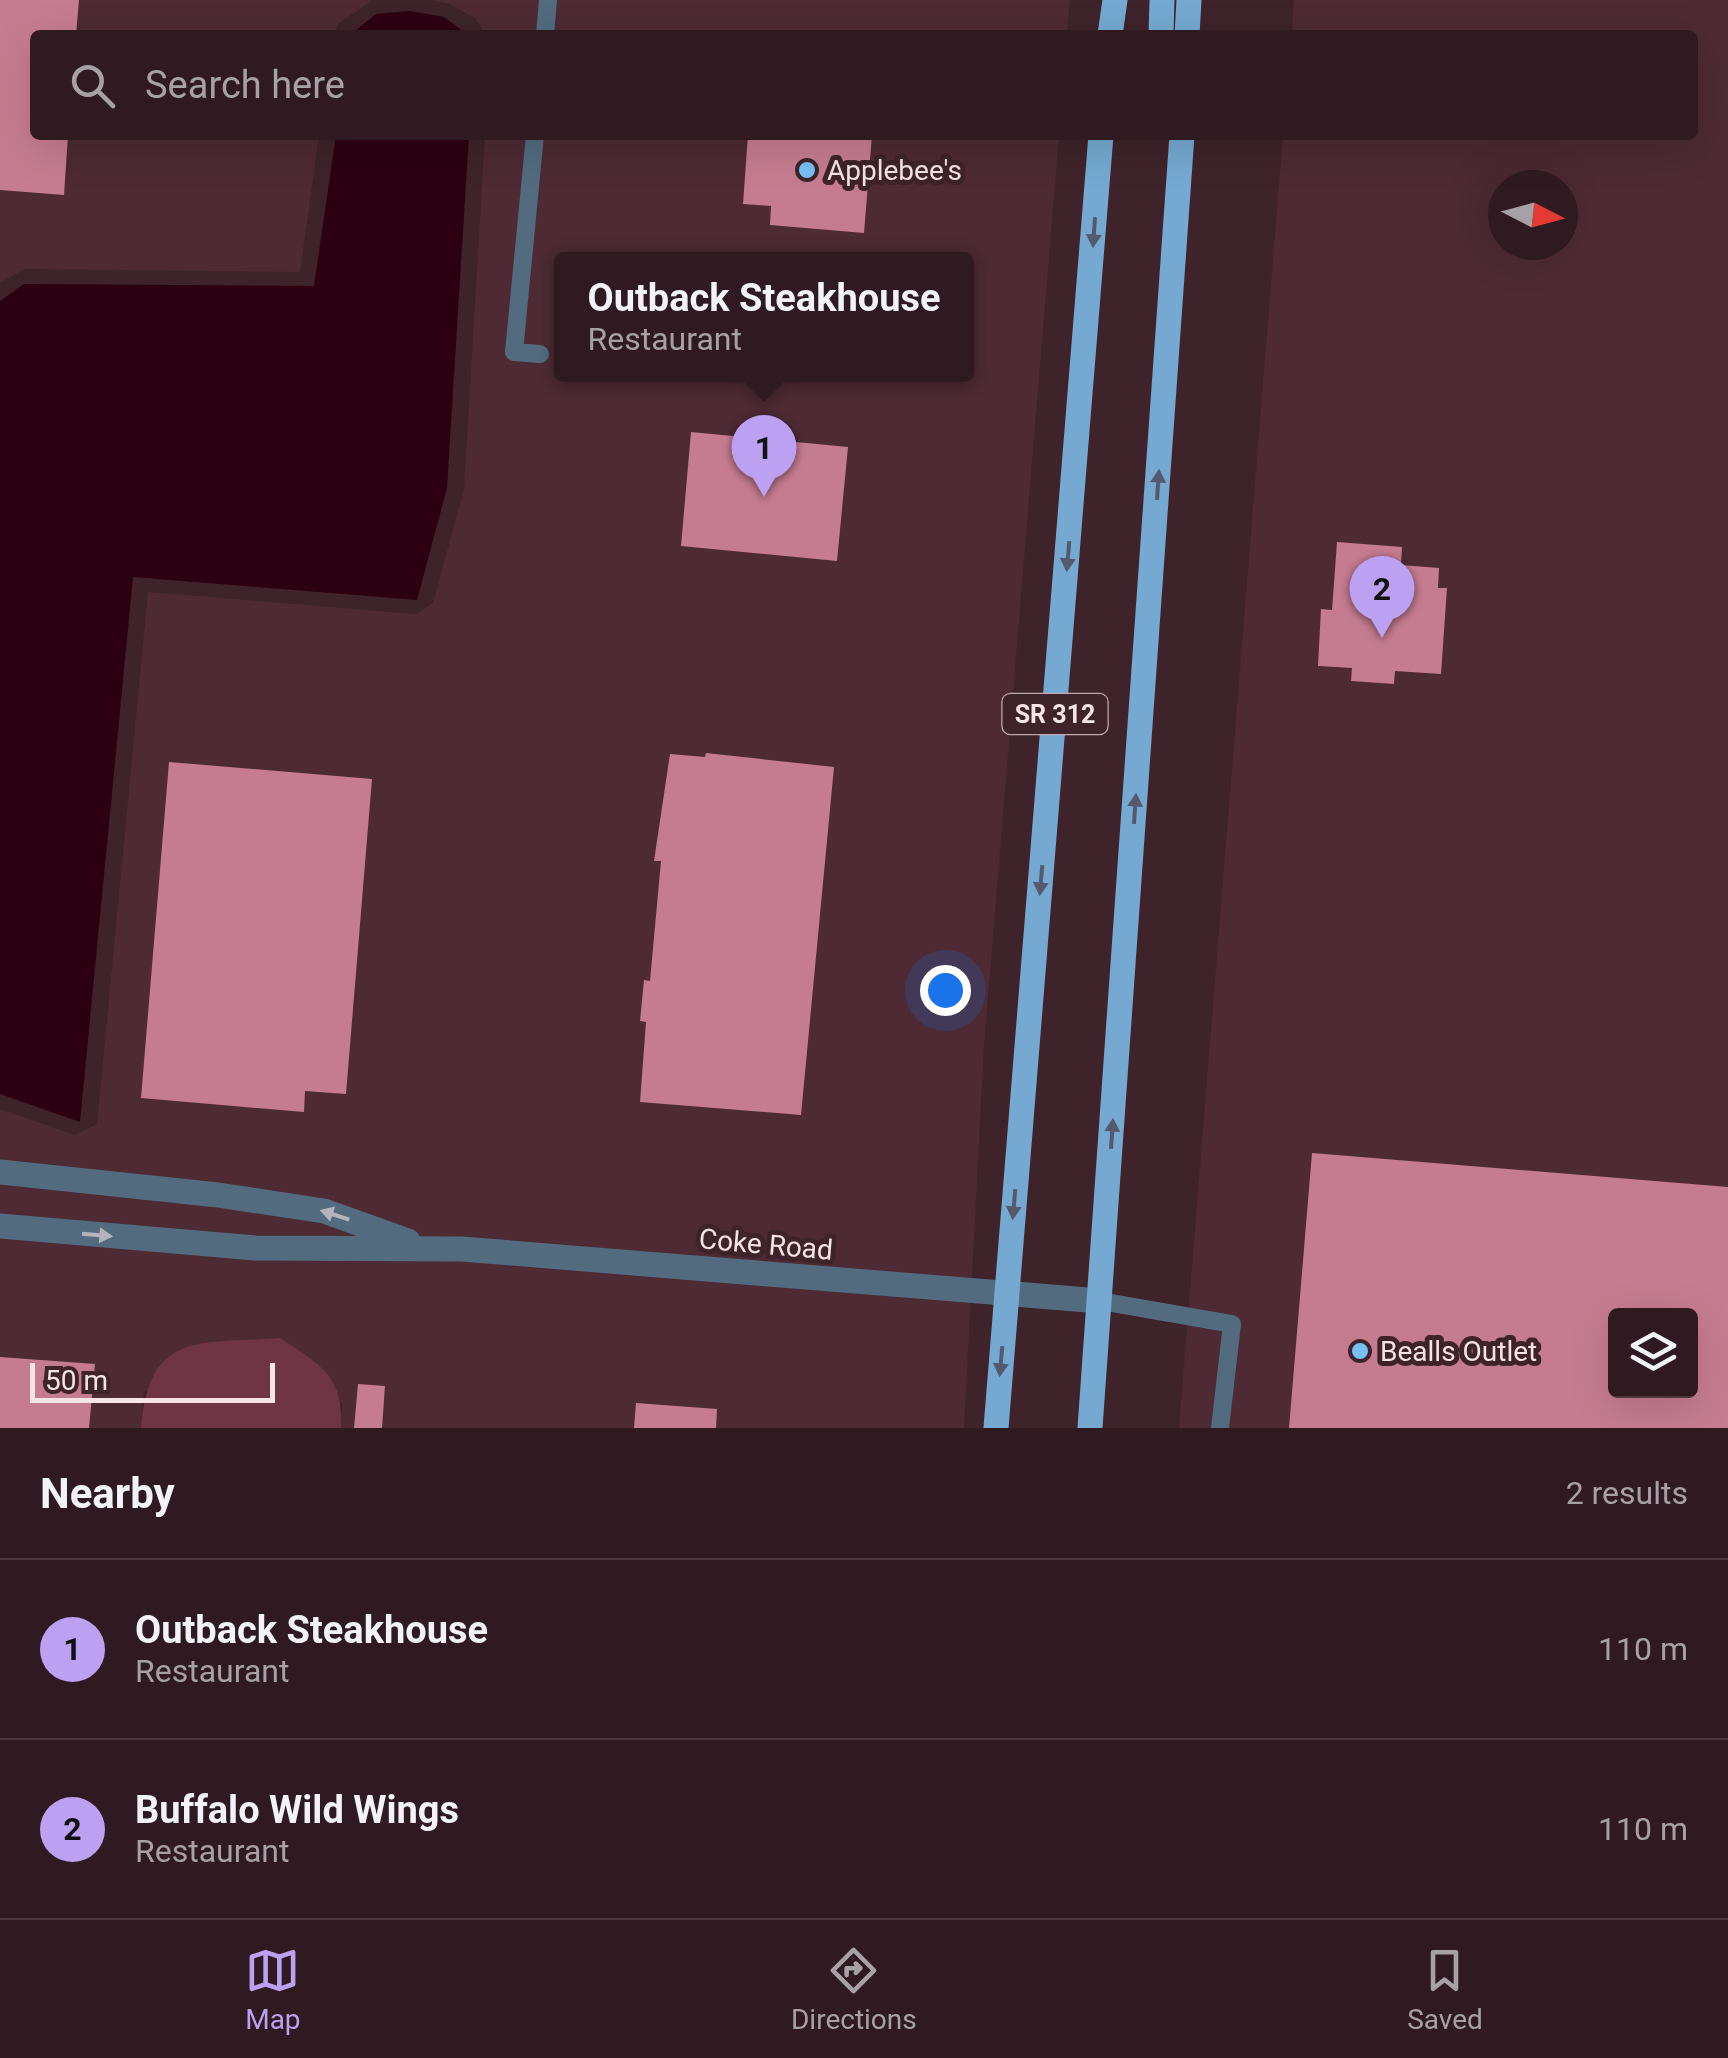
<!DOCTYPE html>
<style>
:root{--surface:#2e1a20;--page:#362329;--text:#f1f3f6;--muted:#a7a1a5;--line:#49383e;--accent:#bca0f2}
body{margin:0;font-family:Roboto,sans-serif;background:var(--page);color:var(--text)}
.controls{position:absolute;right:30px;bottom:30px;display:grid;overflow:hidden;border-radius:10px;box-shadow:0 10px 40px #0002}
.controls button{width:90px;height:90px;display:grid;place-items:center;padding:0;border:0;border-bottom:2px solid var(--line);background:var(--surface);color:var(--text);font:50px sans-serif}
.compass{position:absolute;left:1488px;top:170px;width:90px;height:90px;border-radius:50%;background:var(--surface);box-shadow:0 10px 40px #0002;rotate:96deg}
.scale{position:absolute;left:30px;bottom:25px;width:245px;box-sizing:border-box;padding-left:10px;border:5px solid #f6e4e8;border-top:0;font-size:28px;line-height:35px;white-space:nowrap;color:#f6e4e8;-webkit-text-stroke:8px #3e232a;paint-order:stroke}
.you{position:absolute;left:945px;top:990px;width:35px;height:35px;margin:-25px;border:8px solid #fff;border-radius:50%;background:#1a73e8;box-shadow:0 0 0 15px #1a73e833}
.badge{display:grid;place-items:center;width:65px;height:65px;border-radius:50%;background:var(--accent);color:#111;font-size:32px;font-weight:700}
.pin{position:absolute;translate:-50% -82px;filter:drop-shadow(0 2px 5px #0008)}
.pin::after{content:'';position:absolute;top:52px;width:35px;height:30px;background:inherit;clip-path:polygon(0 0,100% 0,50% 100%)}
.popup{position:absolute;left:554px;top:252px;width:420px;height:130px;box-sizing:border-box;display:grid;place-content:center;border-radius:10px;background:var(--surface);filter:drop-shadow(0 2px 8px #0005);font-size:32px;white-space:nowrap;color:var(--muted)}
.popup b{font-size:38px;color:var(--text)}
.popup::after{content:'';position:absolute;left:50%;top:100%;margin-left:-20px;border:20px solid transparent;border-top-color:var(--surface)}
.list{margin:0;padding:0;list-style:none}
h2{display:flex;justify-content:space-between;align-items:center;height:130px;margin:0;padding:0 40px;font-size:42px}
h2 small{font-size:32px;font-weight:400;color:var(--muted)}
.list li{display:grid;grid-template-columns:65px 1fr auto;gap:30px;align-items:center;box-sizing:border-box;height:180px;padding:0 40px;border-top:2px solid var(--line)}
.list b{display:block;font-size:38px;white-space:nowrap}
.list p{margin:0;font-size:32px;white-space:nowrap;color:var(--muted)}
.list em{font-size:32px;font-style:normal;color:var(--muted)}
.icon{flex:none;width:55px;height:55px;fill:none;stroke:currentColor;stroke-width:2;stroke-linecap:round;stroke-linejoin:round}
.map{position:relative;flex:none;width:1728px;height:1428px;overflow:hidden}
.search{position:absolute;background:var(--surface);box-shadow:0 10px 40px #0002;left:30px;right:30px;top:30px;height:110px;display:flex;align-items:center;gap:25px;box-sizing:border-box;padding:0 35px;border-radius:10px;color:var(--muted);font-size:38px}
.sheet{height:490px;background:var(--surface)}
nav{display:flex;justify-content:space-around;align-items:center;box-sizing:border-box;height:140px;border-top:2px solid var(--line);background:var(--surface);font-size:28px;color:var(--muted)}
nav a{display:grid;justify-items:center;gap:5px}
nav .on{color:var(--accent)}
.map>svg:first-child{display:block}
.built{fill:#4d2a34;fill-rule:evenodd}
.green{fill:#6f3546}
.water{fill:#2d0011}
.building{fill:#c67c90;fill-rule:evenodd}
.lines{fill:none;stroke-linecap:round;stroke-linejoin:round}
.service{stroke:#526b7f;stroke-width:18}
.minor{stroke:#526b7f;stroke-width:25}
.primary{stroke:#75a9d1;stroke-width:25}
.oneway{fill:#54596d}
.oneway2{fill:#b4b4be}
.poi-dot{fill:#77c0f7;stroke:#3e232a;stroke-width:4}
.labels{text-anchor:middle;stroke-width:10;stroke-linejoin:round;paint-order:stroke}
.shield{fill:#3e232a;stroke:#bfaaaf;stroke-width:2.5}
.shield-label{font-size:25px;font-weight:bold;fill:#f6e4e8}
.poi-label{font-size:28px;fill:#f6e4e8;stroke:#3e232a;text-anchor:start}
.street-label{font-size:28px;fill:#f6e4e8;stroke:#3e232a}
</style>
<div class="map">
<svg width="1728" height="1428" viewBox="0 0 1728 1428">
<rect width="100%" height="100%" fill="#3e232a"/>
<!-- built -->
<g class="built">
<path d="M0 0H373L338 24 333 35H35V135H319L300 272 24 269 0 283Z"/>
<path d="M430 0H1070L1067 35H485L475 18 447 3Z"/>
<path d="M1294 0H1728V1428H1179L1283 135H1693V35H1292ZM1503 185H1563V245H1503ZM1616 1316H1690V1390H1616Z"/>
<path d="M485 135H1059L984 1045 964 1428H341L342 1403 144 1391 141 1428H0V1109L75 1135 97 1124 148 592 416 614 433 603 464 489ZM562 260H966V374H562Z"/>
</g>
<!-- green -->
<path class="green" d="M280 1338C320 1365 344 1375 341 1428H141C150 1329 199 1345 280 1338Z"/>
<!-- water -->
<g class="water">
<path d="M410 11 444 17 468 35H350L376 14Z"/>
<path d="M336 135H469L447 488 417 600 133 577 80 1122 0 1094V301L24 284 314 286Z"/>
</g>
<!-- building -->
<g class="building">
<path d="M0 0H79L76 35H35V135H68L64 195 0 190Z"/>
<path d="M748 135H872L864 233 770 225 771 206 743 204Z"/>
<path d="M691 432 848 447 837 561 681 546Z"/>
<path d="M1337 542 1402 547 1401 565 1439 568 1438 588H1447L1441 674 1395 671 1394 684 1351 681 1352 668 1318 666 1321 609 1332 610Z"/>
<path d="M706 753 834 767 801 1115 640 1102 646 1022 640 1021 644 980 650 981 661 861H654L670 754 705 757Z"/>
<path d="M169 762 372 779 346 1094 305 1091 304 1112 141 1098Z"/>
<path d="M1312 1153 1728 1187V1428H1289ZM1616 1316H1690V1390H1616Z"/>
<path d="M0 1357 95 1364 89 1428H0Z"/>
<path d="M358 1384 385 1386 382 1428H354Z"/>
<path d="M636 1403 717 1409 716 1428H634Z"/>
</g>
<g class="lines">
<!-- service -->
<g class="service">
<path d="M545 35 548 0"/>
<path d="M535 135 514 352 540 354"/>
<path d="M1100 1301 1232 1324 1220 1428"/>
</g>
<!-- minor -->
<g class="minor">
<path d="M0 1172 218 1195 324 1211 408 1241"/>
<path d="M0 1226 255 1248 462 1249 1100 1301"/>
</g>
<!-- primary -->
<g class="primary">
<path d="M1110 35 1115 0"/>
<path d="M1161 35 1162 0"/>
<path d="M1187 35 1189 0"/>
<path d="M996 1428 1101 135"/>
<path d="M1090 1428 1182 135"/>
</g>
</g>
<!-- one-way arrows -->
<defs><path id="oneway-solid" d="M-6-.8H1V-3.2L6.5 0L1 3.2V.8H-6Z" transform="scale(2.5)"/></defs>
<g class="oneway">
<use href="#oneway-solid" transform="translate(1094 232) rotate(94)"/>
<use href="#oneway-solid" transform="translate(1158 485) rotate(-86)"/>
<use href="#oneway-solid" transform="translate(1068 556) rotate(95)"/>
<use href="#oneway-solid" transform="translate(1135 809) rotate(-86)"/>
<use href="#oneway-solid" transform="translate(1041 880) rotate(95)"/>
<use href="#oneway-solid" transform="translate(1112 1134) rotate(-86)"/>
<use href="#oneway-solid" transform="translate(1014 1204) rotate(95)"/>
<use href="#oneway-solid" transform="translate(1001 1361) rotate(95)"/>
</g>
<g class="oneway2">
<use href="#oneway-solid" transform="translate(335 1215) rotate(-162)"/>
<use href="#oneway-solid" transform="translate(97 1235) rotate(5)"/>
</g>
<!-- markers -->
<g class="poi-dot">
<circle cx="807" cy="170" r="10"/>
<circle cx="1360" cy="1351" r="10"/>
</g>
<g class="labels">
<!-- shield labels -->
<rect class="shield" x="1002.5" y="694" width="105" height="40" rx="8"/>
<g class="shield-label">
<text x="1055" y="723">SR 312</text>
</g>
<!-- poi labels -->
<g class="poi-label">
<text x="827" y="180">Applebee's</text>
<text x="1380" y="1361">Bealls Outlet</text>
</g>
<!-- street labels -->
<g class="street-label">
<text transform="translate(766 1244) rotate(5)" y="10">Coke Road</text>
</g>
</g>
</svg>
<div class="controls">
<button><svg class="icon" aria-label="layers" viewBox="0 0 24 24"><path d="M12 4l9 5-9 5-9-5zM3 14l9 5 9-5"/></svg></button>
</div>
<svg class="compass" viewBox="-18 -18 36 36"><path d="M0-13l5 13h-10z" fill="#e53935"/><path d="M0 13l5-13h-10z" fill="#a7a1a5"/></svg>
<div class="scale">50 m</div>
<div class="you"></div>
<div class="pin badge" style="left:764px;top:497px">1</div>
<div class="popup"><b>Outback Steakhouse</b>Restaurant</div>
<div class="pin badge" style="left:1382px;top:638px">2</div>
<div class="search"><svg class="icon" aria-label="search" viewBox="0 0 24 24"><circle cx="10" cy="10" r="6"/><path d="M15 15l6 6"/></svg>Search here</div>
</div>
<section class="sheet">
<h2>Nearby<small>2 results</small></h2>
<ul class="list">
<li><span class="badge">1</span><div><b>Outback Steakhouse</b><p>Restaurant</p></div><em>110 m</em></li>
<li><span class="badge">2</span><div><b>Buffalo Wild Wings</b><p>Restaurant</p></div><em>110 m</em></li>
</ul>
</section>
<nav>
<a class="on"><svg class="icon" aria-label="map" viewBox="0 0 24 24"><path d="M3 6l6-2 6 2 6-2v14l-6 2-6-2-6 2zM9 4v14M15 6v14"/></svg>Map</a>
<a><svg class="icon" aria-label="directions" viewBox="0 0 24 24"><path d="M12 3l9 9-9 9-9-9zM9 14v-3h6M13 9l2 2-2 2"/></svg>Directions</a>
<a><svg class="icon" aria-label="saved" viewBox="0 0 24 24"><path d="M7 4h10v16l-5-4-5 4z"/></svg>Saved</a>
</nav>
